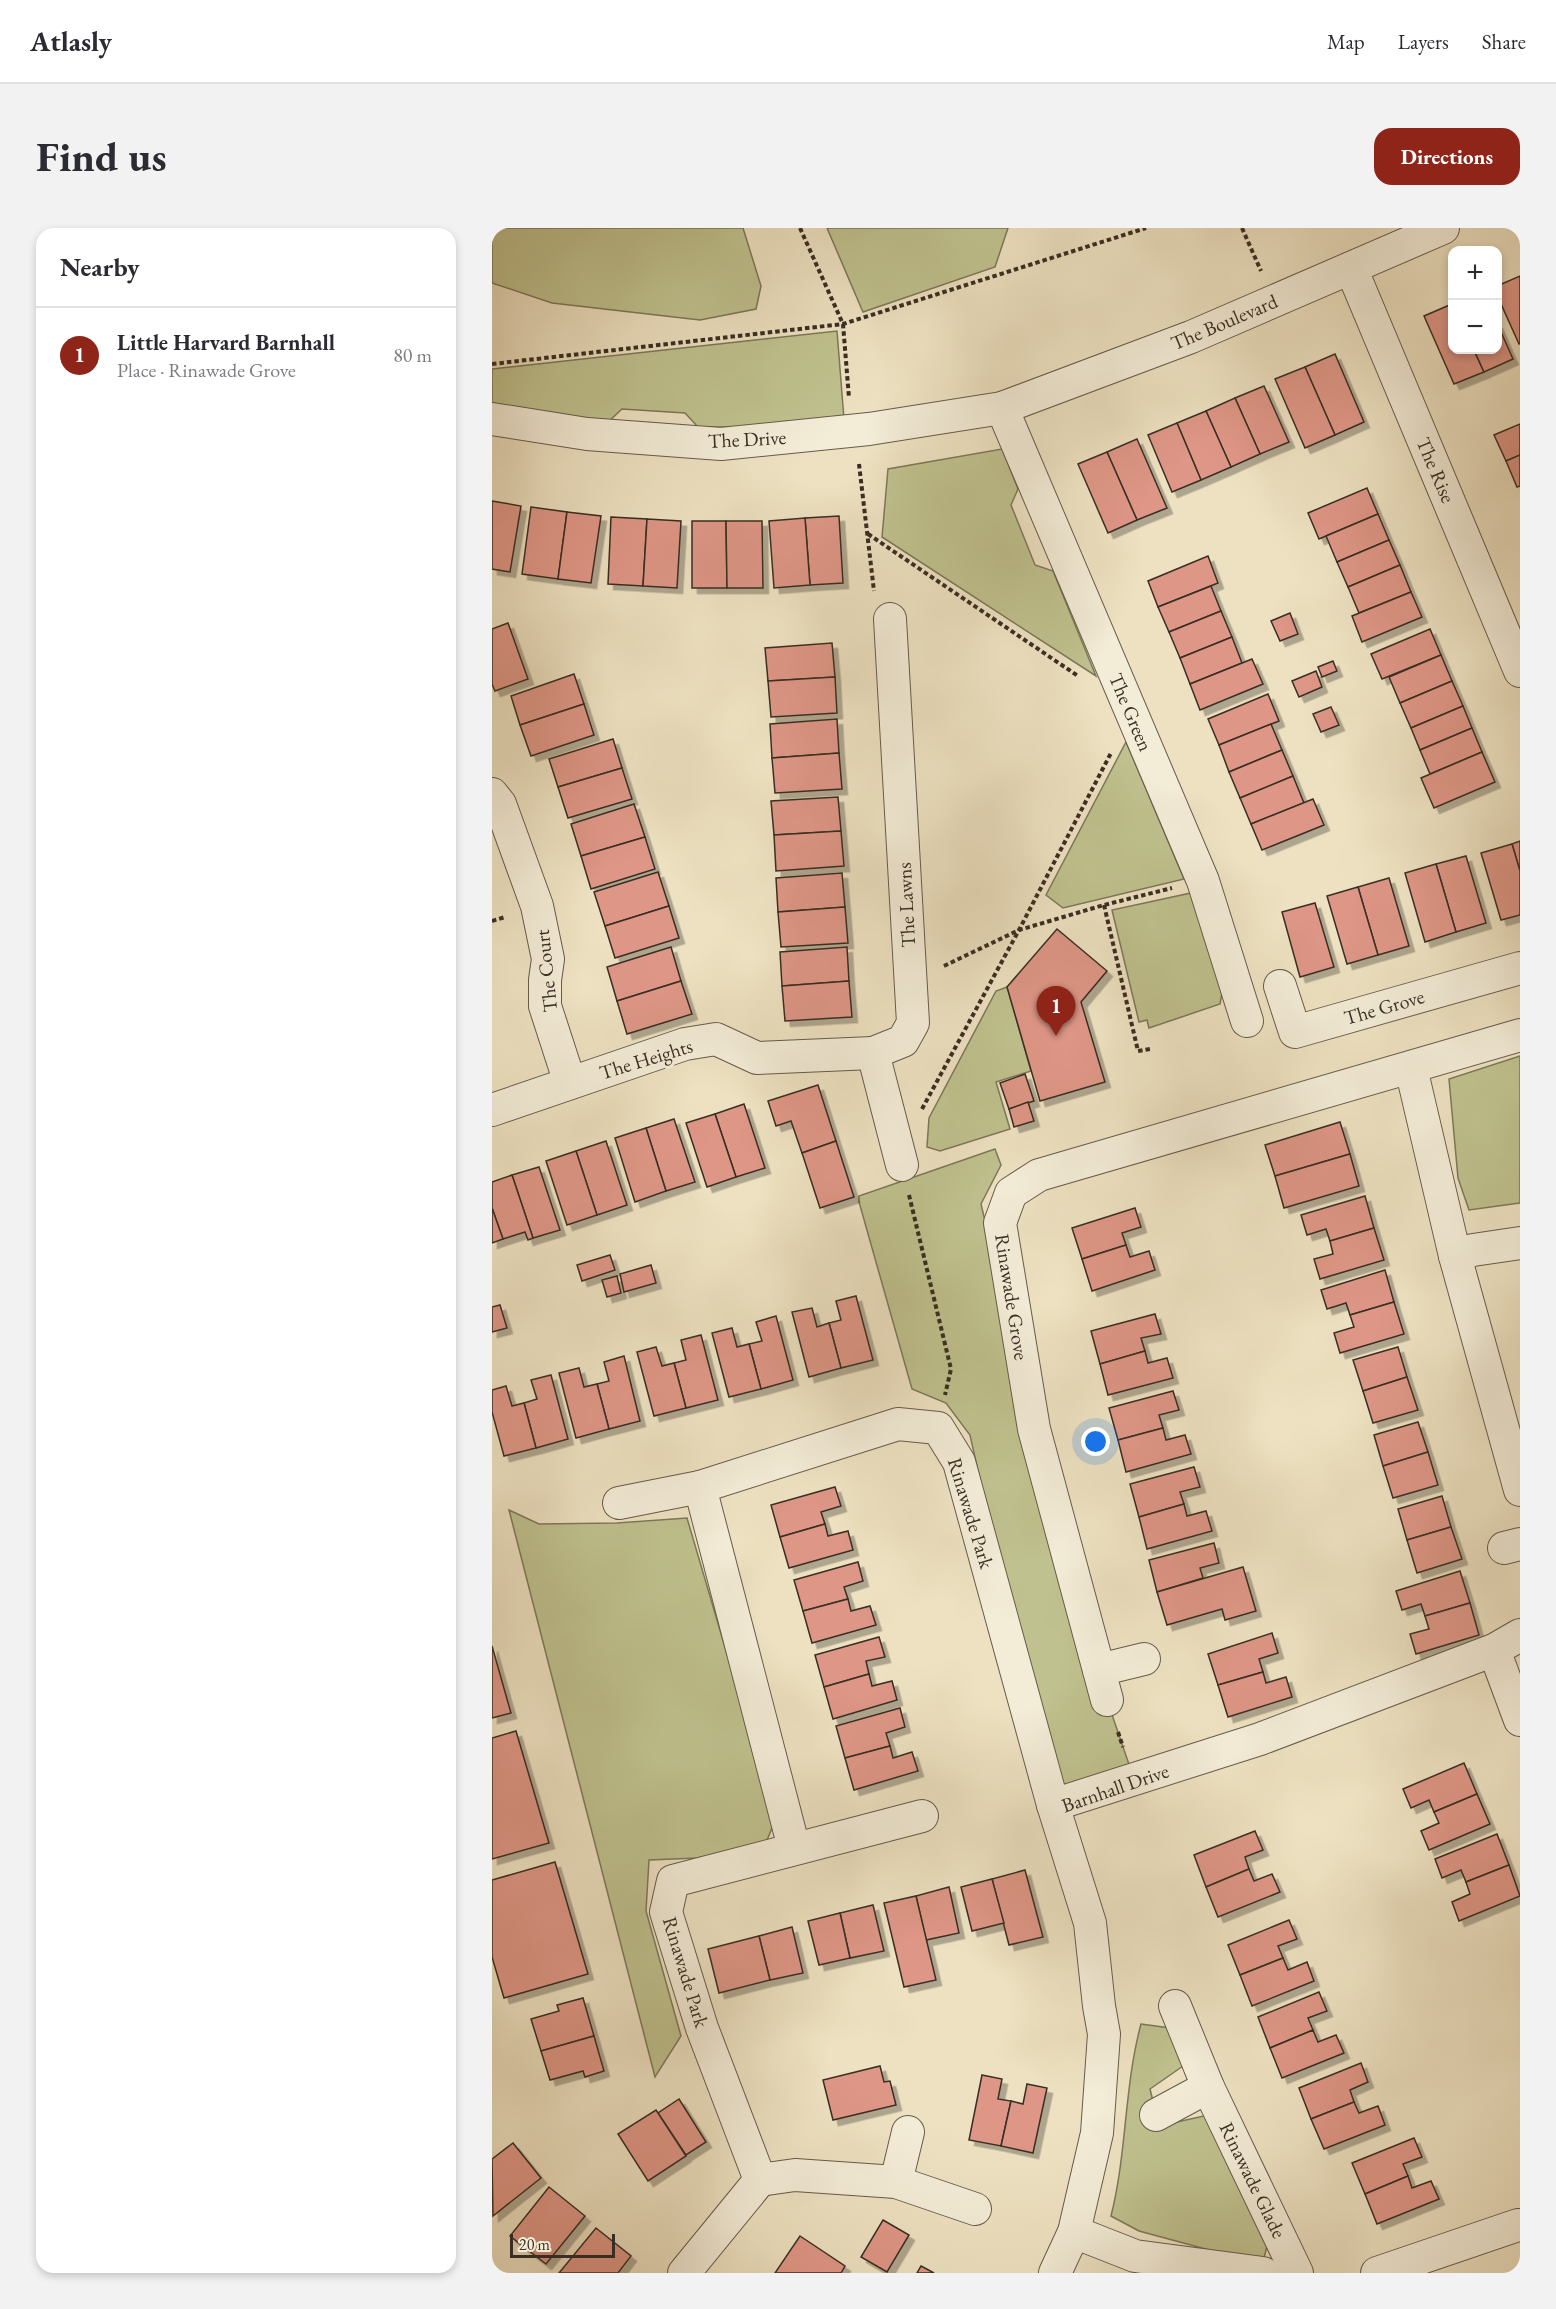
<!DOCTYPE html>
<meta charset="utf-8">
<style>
:root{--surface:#fff;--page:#f2f2f3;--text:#2b2b33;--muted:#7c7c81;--line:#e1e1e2;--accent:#8f2418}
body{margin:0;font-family:"EB Garamond",serif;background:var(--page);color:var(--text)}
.controls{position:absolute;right:18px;top:18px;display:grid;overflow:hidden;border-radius:12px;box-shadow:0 3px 9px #0003}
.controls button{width:54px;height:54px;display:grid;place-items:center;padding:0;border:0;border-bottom:2px solid var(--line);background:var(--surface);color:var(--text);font:30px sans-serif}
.scale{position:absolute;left:18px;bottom:15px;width:105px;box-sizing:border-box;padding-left:6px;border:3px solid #392e24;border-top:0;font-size:16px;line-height:21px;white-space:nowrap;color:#392e24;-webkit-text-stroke:4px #f3ecd7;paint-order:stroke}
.you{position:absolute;left:604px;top:1214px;width:21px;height:21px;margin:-15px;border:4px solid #fff;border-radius:50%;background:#1a73e8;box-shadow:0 0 0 9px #1a73e833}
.badge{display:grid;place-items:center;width:39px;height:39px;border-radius:50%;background:var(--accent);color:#fff;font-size:20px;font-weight:700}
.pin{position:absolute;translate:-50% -50px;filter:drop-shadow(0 2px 3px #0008)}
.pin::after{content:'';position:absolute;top:32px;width:21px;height:18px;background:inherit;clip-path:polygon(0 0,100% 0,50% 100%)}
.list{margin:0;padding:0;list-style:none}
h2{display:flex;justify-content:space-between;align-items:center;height:78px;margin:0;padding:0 24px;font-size:26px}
h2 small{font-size:20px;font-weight:400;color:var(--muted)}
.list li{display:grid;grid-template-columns:39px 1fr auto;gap:18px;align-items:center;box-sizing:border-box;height:96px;padding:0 24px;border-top:2px solid var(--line)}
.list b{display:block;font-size:22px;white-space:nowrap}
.list p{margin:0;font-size:20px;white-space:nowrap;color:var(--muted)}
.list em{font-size:20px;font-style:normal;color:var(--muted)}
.map{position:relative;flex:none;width:1028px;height:2045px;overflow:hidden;border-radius:18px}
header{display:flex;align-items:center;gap:36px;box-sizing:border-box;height:84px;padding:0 30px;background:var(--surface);border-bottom:2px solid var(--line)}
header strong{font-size:28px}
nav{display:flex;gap:33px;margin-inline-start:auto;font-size:21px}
.intro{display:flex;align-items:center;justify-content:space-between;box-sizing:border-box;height:144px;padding:0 36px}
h1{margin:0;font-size:42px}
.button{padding:15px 27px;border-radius:18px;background:var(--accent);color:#fff;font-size:21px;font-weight:700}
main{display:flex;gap:36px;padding:0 36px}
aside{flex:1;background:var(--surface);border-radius:18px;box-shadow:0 3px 9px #0003}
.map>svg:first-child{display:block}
.green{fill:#bfc18e;stroke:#7c7859;stroke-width:1.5}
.building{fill:#de9686;stroke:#392e24;stroke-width:1.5;filter:url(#shadow)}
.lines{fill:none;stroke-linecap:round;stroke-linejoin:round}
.minor-casing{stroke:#665b4b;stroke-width:34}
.path{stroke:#392e24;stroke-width:4;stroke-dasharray:4.5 3;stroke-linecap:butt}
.minor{stroke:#f3ecd7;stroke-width:32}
.labels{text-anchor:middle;stroke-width:6;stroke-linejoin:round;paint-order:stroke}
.street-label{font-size:20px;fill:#392e24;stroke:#f3ecd7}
</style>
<header>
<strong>Atlasly</strong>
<nav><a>Map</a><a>Layers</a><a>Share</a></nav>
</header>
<div class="intro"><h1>Find us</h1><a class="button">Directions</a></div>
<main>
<aside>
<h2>Nearby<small></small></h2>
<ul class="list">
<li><span class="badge">1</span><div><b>Little Harvard Barnhall</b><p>Place · Rinawade Grove</p></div><em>80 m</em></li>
</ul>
</aside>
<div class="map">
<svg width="1028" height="2045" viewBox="0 0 1028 2045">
<defs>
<filter id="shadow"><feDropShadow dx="5.5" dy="5.5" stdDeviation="0" flood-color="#0004"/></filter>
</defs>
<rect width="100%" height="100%" fill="#ede1c1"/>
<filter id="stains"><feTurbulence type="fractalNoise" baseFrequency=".00333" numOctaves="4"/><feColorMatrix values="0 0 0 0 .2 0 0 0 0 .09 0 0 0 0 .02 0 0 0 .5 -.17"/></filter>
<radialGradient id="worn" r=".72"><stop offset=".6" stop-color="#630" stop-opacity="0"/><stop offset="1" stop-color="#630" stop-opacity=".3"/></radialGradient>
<!-- green -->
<g class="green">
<path d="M0 0H251L269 58 264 81 208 92 60 75 0 55Z"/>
<path d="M335 0H516L503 39 371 84Z"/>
<path d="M345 103 352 191 255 199H206L193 185 130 181 115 195 0 175V141Z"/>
<path d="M510 221 526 261 519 277 543 337 561 343 604 448 390 309 396 241Z"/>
<path d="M634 514 692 651 571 680 554 667Z"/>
<path d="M699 665 730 765 728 776 657 800 655 792 647 794 620 682Z"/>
<path d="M515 759 539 843 504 854 518 901 448 923 435 919 437 890 504 763Z"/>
<path d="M1028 828V975L977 982 966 950 957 851Z"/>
<path d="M503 921 509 937 489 976 542 1201 615 1472 642 1551 561 1577 478 1207 454 1175 420 1161 367 974V968Z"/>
<path d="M17 1282 47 1296 125 1295 195 1290 279 1576 280 1600 273 1617 206 1630 157 1632 154 1683 189 1808 163 1849Z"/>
<path d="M649 1796 678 1800 691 1838 658 1861 667 1898 716 1887 777 2010 772 2030 758 2033 647 2003 619 1988C635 1925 632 1859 649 1796Z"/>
</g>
<!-- building -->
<g class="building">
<path d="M1028 48V115L1027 116 1005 67V58Z"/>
<path d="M960 76V122H982L992 144 962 156 932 88Z"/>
<path d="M1005 95 1021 131 992 144 982 122H1005Z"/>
<path d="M843 126 872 194 843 207 813 139Z"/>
<path d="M813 139 843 207 813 220 783 151Z"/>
<path d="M772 158 797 214 768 226 743 170Z"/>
<path d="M743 170 768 226 739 239 714 183Z"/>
<path d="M714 183 739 239 709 252 685 195Z"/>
<path d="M685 195 709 252 680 264 656 207Z"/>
<path d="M1028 196V227L1014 233 1002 207Z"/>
<path d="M645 211 675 280 645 292 615 224Z"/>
<path d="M615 224 645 292 616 305 586 236Z"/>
<path d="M1028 227V258L1025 259 1014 233Z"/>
<path d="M875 260 886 286 827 311 816 285Z"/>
<path d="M0 273 29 278 18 344 0 341Z"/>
<path d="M39 279 75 284 66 351 30 346Z"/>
<path d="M75 284 109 288 99 355 66 351Z"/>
<path d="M886 286 897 312 845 334 834 308Z"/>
<path d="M347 288 351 355 318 357 313 290Z"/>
<path d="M119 289 155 291 151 358 116 356Z"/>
<path d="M313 290 318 357 282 360 277 293Z"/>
<path d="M155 291 189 293 185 360 151 358Z"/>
<path d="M200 293H234L235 360H200Z"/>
<path d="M234 293H270L271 360H235Z"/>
<path d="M897 312 908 337 856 359 845 334Z"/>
<path d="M716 328 726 355 666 379 656 353Z"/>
<path d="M908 337 919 364 867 385 856 359Z"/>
<path d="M719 358 729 383 677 404 666 379Z"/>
<path d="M919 364 930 389 870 414 860 388Z"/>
<path d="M729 383 740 409 688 430 677 404Z"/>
<path d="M798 385 806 406 788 413 779 393Z"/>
<path d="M16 395 36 451 3 463 0 456V401Z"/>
<path d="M938 401 949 427 890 451 879 426Z"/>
<path d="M740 409 750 435 698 456 688 430Z"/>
<path d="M340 415 343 449 276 453 273 420Z"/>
<path d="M949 427 960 453 908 475 897 449Z"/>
<path d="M760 431 771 456 708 482 698 456Z"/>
<path d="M841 433 845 443 830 449 826 439Z"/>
<path d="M824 443 830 459 807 469 800 453Z"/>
<path d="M82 446 92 476 28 497 19 468Z"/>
<path d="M343 449 345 485 279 489 276 453Z"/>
<path d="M960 453 971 478 919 500 908 475Z"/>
<path d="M776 466 787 493 727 517 716 491Z"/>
<path d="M92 476 102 507 39 528 28 497Z"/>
<path d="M971 478 980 500 928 522 919 500Z"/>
<path d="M839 479 847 497 829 504 821 486Z"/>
<path d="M345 491 347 525 280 530 278 496Z"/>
<path d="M779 496 790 522 737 544 727 517Z"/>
<path d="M980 500 990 524 938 546 928 522Z"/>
<path d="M121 511 130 540 66 559 57 531Z"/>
<path d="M790 522 801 548 748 570 737 544Z"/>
<path d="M990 524 1003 554 942 580 929 550Z"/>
<path d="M347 525 350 561 283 565 280 530Z"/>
<path d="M130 540 140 571 76 590 66 559Z"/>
<path d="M801 548 812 575 759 596 748 570Z"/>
<path d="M346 569 349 603 282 607 279 573Z"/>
<path d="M821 571 832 597 770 622 759 596Z"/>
<path d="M142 576 153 609 89 628 79 596Z"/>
<path d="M349 603 352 638 284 643 282 607Z"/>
<path d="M153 609 163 641 99 661 89 628Z"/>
<path d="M1028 613V643L1020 616Z"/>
<path d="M1020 616 1028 643V687L1009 692 989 625Z"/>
<path d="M974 628 994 695 964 704 944 636Z"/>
<path d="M944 636 964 704 933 714 913 645Z"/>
<path d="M166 644 177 678 113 698 102 664Z"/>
<path d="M350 645 353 679 286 684 284 650Z"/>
<path d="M897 650 917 718 886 727 866 659Z"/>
<path d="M866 659 886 727 855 736 835 668Z"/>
<path d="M823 675 842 739 808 749 790 684Z"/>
<path d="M177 678 187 710 123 730 113 698Z"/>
<path d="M353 679 356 715 289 719 286 684Z"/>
<path d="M565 701 615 743 589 774 613 854 548 873 515 759Z"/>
<path d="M179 719 189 753 125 773 115 739Z"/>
<path d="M355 719 357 753 290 758 288 724Z"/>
<path d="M189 753 200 786 135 806 125 773Z"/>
<path d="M357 753 360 789 293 793 290 758Z"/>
<path d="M533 846 542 873 517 881 508 855Z"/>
<path d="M326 857 344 913 310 925 299 893 284 898 276 873Z"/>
<path d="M536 874 542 893 522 899 517 881Z"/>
<path d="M252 876 273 940 244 949 223 886Z"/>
<path d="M223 886 244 949 215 959 194 895Z"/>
<path d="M182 891 203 954 174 963 154 900Z"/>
<path d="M848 894 858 926 783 948 773 917Z"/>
<path d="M154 900 174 963 143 974 123 910Z"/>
<path d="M114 913 135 977 105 987 84 923Z"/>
<path d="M344 913 362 969 328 980 310 925Z"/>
<path d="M84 923 105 987 75 997 54 933Z"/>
<path d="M858 926 867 958 792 980 783 948Z"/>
<path d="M47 939 68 1002 41 1010 20 947Z"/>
<path d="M20 947 41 1010 36 1012 33 1004 11 1011 0 980V954Z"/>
<path d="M873 968 882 1000 838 1013 834 1001 815 1007 809 987Z"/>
<path d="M0 980 11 1011 0 1015Z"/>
<path d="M643 980 649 999 630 1005 634 1017 590 1031 580 1000Z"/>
<path d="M882 1000 892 1032 828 1051 822 1031 841 1026 838 1013Z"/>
<path d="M634 1017 638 1029 657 1023 663 1042 600 1063 590 1031Z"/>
<path d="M118 1027 123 1042 90 1053 85 1037Z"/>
<path d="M159 1037 164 1055 132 1064 128 1046Z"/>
<path d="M893 1042 902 1074 858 1087 854 1075 835 1081 829 1062Z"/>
<path d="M125 1048 129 1065 115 1069 110 1052Z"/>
<path d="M364 1068 381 1132 349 1140 337 1095 349 1092 344 1073Z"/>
<path d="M902 1074 912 1106 848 1125 842 1105 862 1099 858 1087Z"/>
<path d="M8 1077 15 1100 0 1104V1079Z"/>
<path d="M320 1080 325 1099 337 1095 349 1140 317 1149 300 1084Z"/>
<path d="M663 1086 669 1106 649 1110 653 1123 608 1136 599 1103Z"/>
<path d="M284 1088 301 1152 269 1161 257 1116 270 1113 264 1094Z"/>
<path d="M240 1100 245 1119 257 1116 269 1161 237 1169 220 1105Z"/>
<path d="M209 1107 226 1172 194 1180 182 1135 194 1132 189 1112Z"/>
<path d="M164 1119 170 1138 182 1135 194 1180 162 1188 145 1124Z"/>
<path d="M906 1119 915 1149 871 1163 861 1132Z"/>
<path d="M653 1123 656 1135 675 1130 681 1150 616 1167 608 1136Z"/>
<path d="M132 1128 148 1193 117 1201 105 1156 117 1153 112 1134Z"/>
<path d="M87 1140 92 1159 105 1156 117 1201 84 1210 67 1145Z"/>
<path d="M59 1147 76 1211 44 1220 32 1175 45 1171 39 1152Z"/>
<path d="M915 1149 926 1182 881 1195 871 1163Z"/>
<path d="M14 1158 20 1178 32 1175 44 1220 12 1228 0 1184V1162Z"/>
<path d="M681 1163 687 1182 667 1187 671 1200 626 1212 617 1180Z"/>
<path d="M926 1194 936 1224 891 1238 882 1207Z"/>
<path d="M671 1200 674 1212 693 1207 699 1226 634 1244 626 1212Z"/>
<path d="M936 1224 946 1257 901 1270 891 1238Z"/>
<path d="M702 1239 708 1259 688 1264 692 1276 647 1289 638 1256Z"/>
<path d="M343 1259 349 1278 329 1284 333 1296 288 1309 279 1277Z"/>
<path d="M950 1268 959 1299 915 1312 906 1281Z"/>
<path d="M692 1276 695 1288 714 1283 720 1303 655 1321 647 1289Z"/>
<path d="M333 1296 336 1308 356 1303 361 1322 297 1340 288 1309Z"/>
<path d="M959 1299 970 1331 925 1345 915 1312Z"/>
<path d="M722 1315 727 1335 708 1340 711 1350 665 1364 657 1332Z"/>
<path d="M366 1334 371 1353 352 1359 356 1371 311 1383 302 1352Z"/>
<path d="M751 1339 764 1383 733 1392 730 1381 675 1397 665 1364Z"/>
<path d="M968 1343 978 1375 933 1388 929 1376 910 1382 904 1363Z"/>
<path d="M356 1371 359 1383 378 1378 384 1397 320 1415 311 1383Z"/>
<path d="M978 1375 987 1407 924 1426 918 1406 937 1401 933 1388Z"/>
<path d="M780 1405 786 1425 767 1431 771 1444 726 1457 716 1426Z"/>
<path d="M387 1409 393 1429 374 1433 377 1446 332 1459 323 1427Z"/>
<path d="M0 1418 19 1485 0 1490Z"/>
<path d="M771 1444 774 1455 794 1449 800 1469 736 1489 726 1457Z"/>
<path d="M377 1446 380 1458 400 1453 405 1472 341 1491 332 1459Z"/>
<path d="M408 1480 413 1499 394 1505 398 1518 353 1530 344 1498Z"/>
<path d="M24 1503 57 1615 0 1631V1510Z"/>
<path d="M398 1518 401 1530 420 1524 426 1543 362 1562 353 1530Z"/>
<path d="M972 1535 985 1566 942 1584 937 1572 919 1580 911 1561Z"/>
<path d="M985 1566 998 1596 937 1622 929 1603 947 1595 942 1584Z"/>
<path d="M763 1603 771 1622 753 1629 757 1641 714 1659 702 1627Z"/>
<path d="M1005 1606 1017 1637 974 1654 969 1642 950 1650 943 1631Z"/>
<path d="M63 1634 96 1746 12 1770 0 1729V1652Z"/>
<path d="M1017 1637 1028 1668 967 1693 960 1674 978 1666 974 1654Z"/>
<path d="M757 1641 762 1653 780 1646 788 1664 726 1689 714 1659Z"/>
<path d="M533 1642 551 1709 517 1717 500 1651Z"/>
<path d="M500 1651 512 1695 480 1703 469 1659Z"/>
<path d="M457 1659 467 1705 434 1712 424 1668Z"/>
<path d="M424 1668 444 1752 412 1759 392 1675Z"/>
<path d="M381 1677 392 1723 358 1730 348 1685Z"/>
<path d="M348 1685 358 1730 327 1737 316 1693Z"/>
<path d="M797 1692 805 1711 786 1718 791 1730 748 1747 736 1717Z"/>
<path d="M300 1699 311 1745 278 1752 267 1708Z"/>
<path d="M267 1708 278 1752 227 1765 216 1721Z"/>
<path d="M791 1730 796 1742 815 1734 822 1753 760 1778 748 1747Z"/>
<path d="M827 1764 835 1783 816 1790 821 1802 778 1820 766 1789Z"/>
<path d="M91 1770 102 1808 49 1823 39 1791 67 1783 65 1777Z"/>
<path d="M821 1802 826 1814 844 1807 852 1825 790 1850 778 1820Z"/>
<path d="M102 1808 112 1843 93 1849 91 1843 58 1852 49 1823Z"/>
<path d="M869 1835 876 1854 858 1862 862 1874 819 1891 807 1860Z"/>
<path d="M388 1838 392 1854 398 1853 404 1877 341 1892 331 1852Z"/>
<path d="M490 1847 510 1851 506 1871 519 1873 509 1918 477 1912Z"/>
<path d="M535 1856 555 1860 541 1925 509 1918 519 1873 531 1876Z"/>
<path d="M187 1871 214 1914 194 1927 166 1885Z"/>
<path d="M862 1874 867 1885 886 1878 893 1897 832 1921 819 1891Z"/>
<path d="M164 1882 194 1928 156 1953 126 1906Z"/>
<path d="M922 1910 930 1929 911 1936 916 1948 873 1966 860 1935Z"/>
<path d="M21 1915 49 1950 1 1988 0 1931Z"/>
<path d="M916 1948 920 1960 939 1953 947 1971 885 1996 873 1966Z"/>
<path d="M57 1959 93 1988 54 2036 18 2008Z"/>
<path d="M391 1992 417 2007 395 2044 369 2029Z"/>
<path d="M104 2000 139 2028 126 2045H67Z"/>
<path d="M308 2008 353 2038 349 2045H283Z"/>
<path d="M429 2038 442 2045H425Z"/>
</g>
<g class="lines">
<!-- minor casing -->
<g class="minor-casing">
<g id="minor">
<path d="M859 40 1028 443"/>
<path d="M510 180 711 653 755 793"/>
<path d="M0 191 95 206 229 216 377 201 510 180 699 109 951 0"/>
<path d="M398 391 421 795 411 813 381 825 410 937"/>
<path d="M0 566 8 576 45 678 56 731 53 752V778L78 855"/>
<path d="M788 758 803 804 1028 740"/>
<path d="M919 840 963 1028 1028 1262"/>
<path d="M0 882 193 816 224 811 265 830 381 825"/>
<path d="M963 1028 981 1022 1028 1015"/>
<path d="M208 1259 302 1620"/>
<path d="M127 1275 208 1259 406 1196 446 1200 467 1234 561 1577 598 1695 607 1778 612 1806 605 1905 582 2004 563 2045"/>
<path d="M1012 1320 1028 1316"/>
<path d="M1002 1422 1028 1492"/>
<path d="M607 1442 652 1431"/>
<path d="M615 1472 542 1201 508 995 519 965 547 947 1028 807"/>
<path d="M561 1577 768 1511 1002 1422 1028 1407"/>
<path d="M683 1778 716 1859 805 2045"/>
<path d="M664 1887 716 1859"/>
<path d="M268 1952 303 1947 404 1954 483 1981"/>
<path d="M404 1954 416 1904"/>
<path d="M582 2004 643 2028 771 2045"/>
<path d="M192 2045 268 1952 210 1800 174 1684 181 1653 430 1588"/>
<path d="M885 2045 1026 1997"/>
</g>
</g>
<!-- path -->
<g class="path">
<path d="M308 0 351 96 357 170"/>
<path d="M750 0 769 43"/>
<path d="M0 136 351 96 654 0"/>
<path d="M367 236 382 363"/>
<path d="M376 306 586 448"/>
<path d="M612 677 646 823 658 821"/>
<path d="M0 693 13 689"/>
<path d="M452 738 527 702 612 677 680 660"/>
<path d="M430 881 527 702 619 525"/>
<path d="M417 967 459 1141 453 1167"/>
<path d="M626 1504 631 1519"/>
</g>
<!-- minor -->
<use href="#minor" class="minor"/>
</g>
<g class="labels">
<!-- street labels -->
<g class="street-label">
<text transform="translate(732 94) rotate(-23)" y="7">The Boulevard</text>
<text transform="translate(255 211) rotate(-3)" y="7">The Drive</text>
<text transform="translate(944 242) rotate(67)" y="7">The Rise</text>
<text transform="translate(639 484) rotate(67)" y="7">The Green</text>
<text transform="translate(414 677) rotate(-93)" y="7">The Lawns</text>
<text transform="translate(54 743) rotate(-96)" y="7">The Court</text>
<text transform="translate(892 779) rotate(-16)" y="7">The Grove</text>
<text transform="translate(154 831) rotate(-17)" y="7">The Heights</text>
<text transform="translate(520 1069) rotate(81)" y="7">Rinawade Grove</text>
<text transform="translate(479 1285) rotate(73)" y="7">Rinawade Park</text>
<text transform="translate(623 1560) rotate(-19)" y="7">Barnhall Drive</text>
<text transform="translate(194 1744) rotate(73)" y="7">Rinawade Park</text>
<text transform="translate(761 1952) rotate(64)" y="7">Rinawade Glade</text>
</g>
</g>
<rect width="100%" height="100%" filter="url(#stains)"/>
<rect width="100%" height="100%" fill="url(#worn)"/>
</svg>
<div class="controls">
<button>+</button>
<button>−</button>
</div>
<div class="scale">20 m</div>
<div class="you"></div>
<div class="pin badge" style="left:564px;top:808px">1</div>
</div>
</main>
